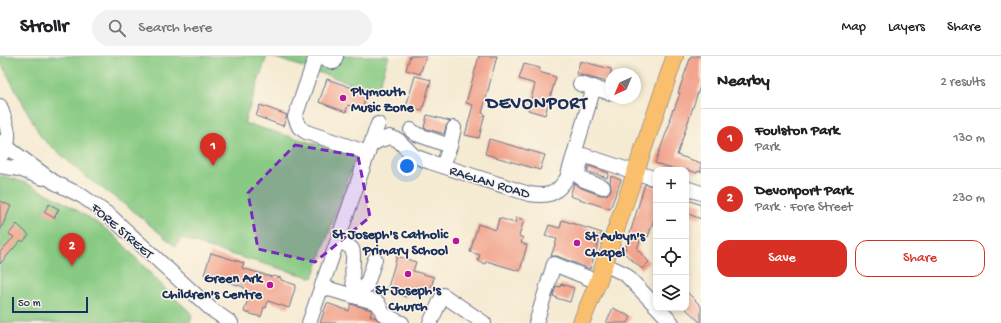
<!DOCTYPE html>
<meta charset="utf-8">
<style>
:root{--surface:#fff;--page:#f2f2f2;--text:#202124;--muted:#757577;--line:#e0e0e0;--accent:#d93025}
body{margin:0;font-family:"Gochi Hand",sans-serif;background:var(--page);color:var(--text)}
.controls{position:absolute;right:12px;bottom:12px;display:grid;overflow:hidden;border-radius:8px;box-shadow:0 2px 6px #0003}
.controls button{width:36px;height:36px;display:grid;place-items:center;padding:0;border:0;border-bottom:1px solid var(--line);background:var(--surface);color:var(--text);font:20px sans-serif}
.compass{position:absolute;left:605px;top:12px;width:36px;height:36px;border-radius:50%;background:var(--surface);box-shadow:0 2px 6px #0003;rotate:224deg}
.scale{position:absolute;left:12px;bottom:10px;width:76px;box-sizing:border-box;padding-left:4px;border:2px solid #1b2f5e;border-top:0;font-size:11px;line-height:14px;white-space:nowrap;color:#1b2f5e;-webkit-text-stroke:3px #fcf5e5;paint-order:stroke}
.you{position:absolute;left:407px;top:110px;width:14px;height:14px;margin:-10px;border:3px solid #fff;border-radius:50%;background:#1a73e8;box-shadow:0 0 0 6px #1a73e833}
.badge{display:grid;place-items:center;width:26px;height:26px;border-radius:50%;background:var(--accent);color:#fff;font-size:13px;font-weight:700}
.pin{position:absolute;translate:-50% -33px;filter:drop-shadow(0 1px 2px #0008)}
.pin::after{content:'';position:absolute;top:21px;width:14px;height:12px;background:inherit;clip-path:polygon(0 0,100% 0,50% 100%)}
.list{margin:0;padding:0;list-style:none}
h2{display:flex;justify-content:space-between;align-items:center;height:52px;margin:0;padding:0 16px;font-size:17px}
h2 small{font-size:13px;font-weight:400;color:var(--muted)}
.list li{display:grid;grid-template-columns:26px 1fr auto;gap:12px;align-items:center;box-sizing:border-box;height:60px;padding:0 16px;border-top:1px solid var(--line)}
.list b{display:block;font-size:15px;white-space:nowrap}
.list p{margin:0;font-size:13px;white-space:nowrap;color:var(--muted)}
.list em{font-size:13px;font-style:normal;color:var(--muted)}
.actions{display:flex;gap:8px;padding:12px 16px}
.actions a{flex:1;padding:9px 0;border:1px solid var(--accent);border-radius:12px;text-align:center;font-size:14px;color:var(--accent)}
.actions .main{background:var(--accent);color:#fff}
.icon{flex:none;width:22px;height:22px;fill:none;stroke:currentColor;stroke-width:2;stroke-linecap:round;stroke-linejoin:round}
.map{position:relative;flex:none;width:701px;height:267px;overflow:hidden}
header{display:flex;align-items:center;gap:24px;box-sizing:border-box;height:56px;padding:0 20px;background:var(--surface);border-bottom:1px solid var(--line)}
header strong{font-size:19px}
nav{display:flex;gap:22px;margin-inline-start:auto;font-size:14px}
.search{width:280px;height:36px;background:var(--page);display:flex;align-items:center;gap:10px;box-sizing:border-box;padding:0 14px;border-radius:22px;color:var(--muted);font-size:15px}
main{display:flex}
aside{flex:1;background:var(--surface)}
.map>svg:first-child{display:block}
.green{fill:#88ca83;stroke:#527c70}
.building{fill:#f19e87}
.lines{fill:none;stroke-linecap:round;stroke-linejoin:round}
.minor-casing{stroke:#677087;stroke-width:16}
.major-casing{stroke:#677087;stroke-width:18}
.minor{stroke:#fff;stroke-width:14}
.major{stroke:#f9bf6c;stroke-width:17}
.marked{fill:#7b2cbf;fill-opacity:0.2;stroke:#7b2cbf;stroke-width:3;stroke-dasharray:8 5;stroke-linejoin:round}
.poi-dot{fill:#b5179e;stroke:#fcf5e5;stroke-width:1.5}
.labels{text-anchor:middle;stroke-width:3;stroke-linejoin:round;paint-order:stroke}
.poi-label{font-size:14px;font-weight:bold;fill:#1b2f5e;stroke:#fcf5e5;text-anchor:start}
.street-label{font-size:14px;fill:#1b2f5e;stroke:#fcf5e5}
.district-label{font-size:18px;font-weight:bold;letter-spacing:1px;fill:#1b2f5e;stroke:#fcf5e5}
</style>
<header>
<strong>Strollr</strong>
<div class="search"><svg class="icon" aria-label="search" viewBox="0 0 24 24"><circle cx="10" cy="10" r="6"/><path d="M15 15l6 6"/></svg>Search here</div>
<nav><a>Map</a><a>Layers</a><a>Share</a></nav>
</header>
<main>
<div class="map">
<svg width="701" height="267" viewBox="0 0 701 267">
<rect width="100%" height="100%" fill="#fcf5e5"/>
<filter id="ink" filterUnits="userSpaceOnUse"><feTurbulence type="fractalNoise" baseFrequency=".025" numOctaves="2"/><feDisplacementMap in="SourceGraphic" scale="8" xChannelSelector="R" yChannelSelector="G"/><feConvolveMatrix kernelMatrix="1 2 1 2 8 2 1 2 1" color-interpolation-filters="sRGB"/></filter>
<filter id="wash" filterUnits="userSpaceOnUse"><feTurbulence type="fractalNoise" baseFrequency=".012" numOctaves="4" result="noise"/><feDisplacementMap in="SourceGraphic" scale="16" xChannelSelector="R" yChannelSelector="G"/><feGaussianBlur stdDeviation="0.9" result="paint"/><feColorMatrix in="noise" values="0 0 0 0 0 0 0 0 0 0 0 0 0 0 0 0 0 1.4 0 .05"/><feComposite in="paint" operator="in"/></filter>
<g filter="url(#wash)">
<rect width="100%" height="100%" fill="#f5ead2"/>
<!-- green -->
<g class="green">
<path d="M0 0H267L244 67 356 100 313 222 206 191 182 182 175 190 131 153 85 120 41 81 0 5Z"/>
<path d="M270 0H389L377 36Z"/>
<path d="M0 120H4L26 127 62 145 102 170 118 183 168 236 190 256 192 261 190 267H0Z"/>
</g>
<g id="blocks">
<!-- building -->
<g class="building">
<path d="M410 0H426L420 18 406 14Z"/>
<path d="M479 0H497L482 57 485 58 479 82 465 79 473 49 466 47Z"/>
<path d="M691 0H701V27L677 99 701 107V116L698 115 697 117 688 114H677L655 107 671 64H669L673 53 674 54 680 37H678Z"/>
<path d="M580 5 611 13V27L577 18Z"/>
<path d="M524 8 540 12 539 16 556 21 545 59 528 54 535 28 519 23Z"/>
<path d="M415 20 431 24 422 55 406 51Z"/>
<path d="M327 23 367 37 362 54 348 49 346 56 319 46Z"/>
<path d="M260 49 287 59 283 70 256 60Z"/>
<path d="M427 59 450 65 446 70 444 78 424 72Z"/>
<path d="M489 83 545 99 540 114 485 98Z"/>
<path d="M589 110 609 117 607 122 587 115Z"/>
<path d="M611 120 621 124 610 153 570 140 574 127 581 132 600 139H604L608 138 611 134V129L610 126Z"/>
<path d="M645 128 656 131V157L648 181 642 179 637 193 649 206 642 213 624 197Z"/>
<path d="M688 144 701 149V163L686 157V145Z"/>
<path d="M0 145 11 150 0 175Z"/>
<path d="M49 148 59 153 54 162 44 156Z"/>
<path d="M516 161 524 164 519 180 523 182 521 187 527 189 520 215 486 205 485 208 478 205 480 199 470 196 478 168 496 174 499 162 515 167Z"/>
<path d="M562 164 602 177 590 213 557 200H551L557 183 545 180 549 169 560 172Z"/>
<path d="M17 168 29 179 23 186 21 184 0 208V196L14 181 9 178Z"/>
<path d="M211 197 244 207 242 212 272 221 273 220 281 222V224L296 229 289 252 268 245 266 252 264 251 261 261 244 256 250 236 244 233V231L204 219Z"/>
<path d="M397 200 416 206 413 215 434 221 429 239 409 233 406 241 387 235Z"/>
<path d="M561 228 574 232 570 246 556 242V241L553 240 556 230 560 231Z"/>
<path d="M686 235 701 250V267L686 253Z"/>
<path d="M327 247 349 255 351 248 372 254 370 260 376 262 382 267H320Z"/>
<path d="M613 252 631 261 628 267H606Z"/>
</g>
</g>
</g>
<g filter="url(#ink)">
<use href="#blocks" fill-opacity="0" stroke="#677087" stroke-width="1"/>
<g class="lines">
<!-- minor casing -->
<g class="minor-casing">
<g id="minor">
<path d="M315 0 334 6 336 0"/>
<path d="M316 0 295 61 299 71 306 76 368 97"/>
<path d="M580 28 611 37"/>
<path d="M0 50C6 69 15 83 0 101"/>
<path d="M411 74 416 78 450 90 443 110"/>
<path d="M0 86 54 126 82 140 109 159 211 253 231 267"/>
<path d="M371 89 380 84 390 81 398 84 414 100 430 106 529 138C548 141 556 139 567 122L594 31"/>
<path d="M450 90 454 72"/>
<path d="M0 110 19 113 43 122"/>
<path d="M603 131 584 124 577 119 583 99 656 123"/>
<path d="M686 132 701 137"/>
<path d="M338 185C343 187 349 189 352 193 357 202 343 239 366 231L375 203"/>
<path d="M604 208 625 218 656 250"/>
<path d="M322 231 378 247 383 258 402 267"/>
<path d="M658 252 672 267"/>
<path d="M309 267 378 68"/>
<path d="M430 267 443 239 484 267"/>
<path d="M536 267 554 208 598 226"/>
</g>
</g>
<!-- major casing -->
<g class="major-casing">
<path id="major" d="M581 267 598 226 675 0"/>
</g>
<!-- minor -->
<use href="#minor" class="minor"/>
<!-- major -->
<use href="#major" class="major"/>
</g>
</g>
<!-- marked area -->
<path class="marked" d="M295 89 358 100 370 161 315 206 258 193 248 137Z"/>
<!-- markers -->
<g class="poi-dot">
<circle cx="343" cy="42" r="4"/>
<circle cx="456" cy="185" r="4"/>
<circle cx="577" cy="187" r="4"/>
<circle cx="408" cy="218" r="4"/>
<circle cx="270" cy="229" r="4"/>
</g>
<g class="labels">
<!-- poi labels -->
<g class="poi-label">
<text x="351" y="39">Plymouth<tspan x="351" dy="16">Music Zone</tspan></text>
<text x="448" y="182" text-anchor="end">St Joseph's Catholic<tspan x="448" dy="16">Primary School</tspan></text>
<text x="585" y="184">St Aubyn's<tspan x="585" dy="16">Chapel</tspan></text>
<text x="262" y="226" text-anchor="end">Green Ark<tspan x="262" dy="16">Children's Centre</tspan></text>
<text x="408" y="238" text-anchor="middle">St Joseph's<tspan x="408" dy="16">Church</tspan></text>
</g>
<!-- street labels -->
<g class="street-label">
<text transform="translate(490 125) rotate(17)" y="5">RAGLAN ROAD</text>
<text transform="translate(123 174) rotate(41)" y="5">FORE STREET</text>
</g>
<!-- district labels -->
<g class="district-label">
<text x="537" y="52">DEVONPORT</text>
</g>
</g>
</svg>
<div class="controls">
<button>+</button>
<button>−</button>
<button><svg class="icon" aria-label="locate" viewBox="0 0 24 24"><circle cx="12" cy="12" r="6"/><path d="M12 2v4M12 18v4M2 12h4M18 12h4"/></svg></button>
<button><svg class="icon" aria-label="layers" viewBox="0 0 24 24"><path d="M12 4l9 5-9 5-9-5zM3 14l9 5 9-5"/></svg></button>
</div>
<svg class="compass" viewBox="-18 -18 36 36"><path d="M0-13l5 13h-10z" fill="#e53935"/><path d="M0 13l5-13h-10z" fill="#757577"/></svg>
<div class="scale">50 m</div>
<div class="you"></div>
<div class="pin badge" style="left:213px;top:110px">1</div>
<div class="pin badge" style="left:72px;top:210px">2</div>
</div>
<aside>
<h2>Nearby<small>2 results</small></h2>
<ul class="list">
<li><span class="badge">1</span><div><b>Foulston Park</b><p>Park</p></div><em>130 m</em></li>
<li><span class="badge">2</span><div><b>Devonport Park</b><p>Park · Fore Street</p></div><em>230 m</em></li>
</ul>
<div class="actions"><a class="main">Save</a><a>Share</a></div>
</aside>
</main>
